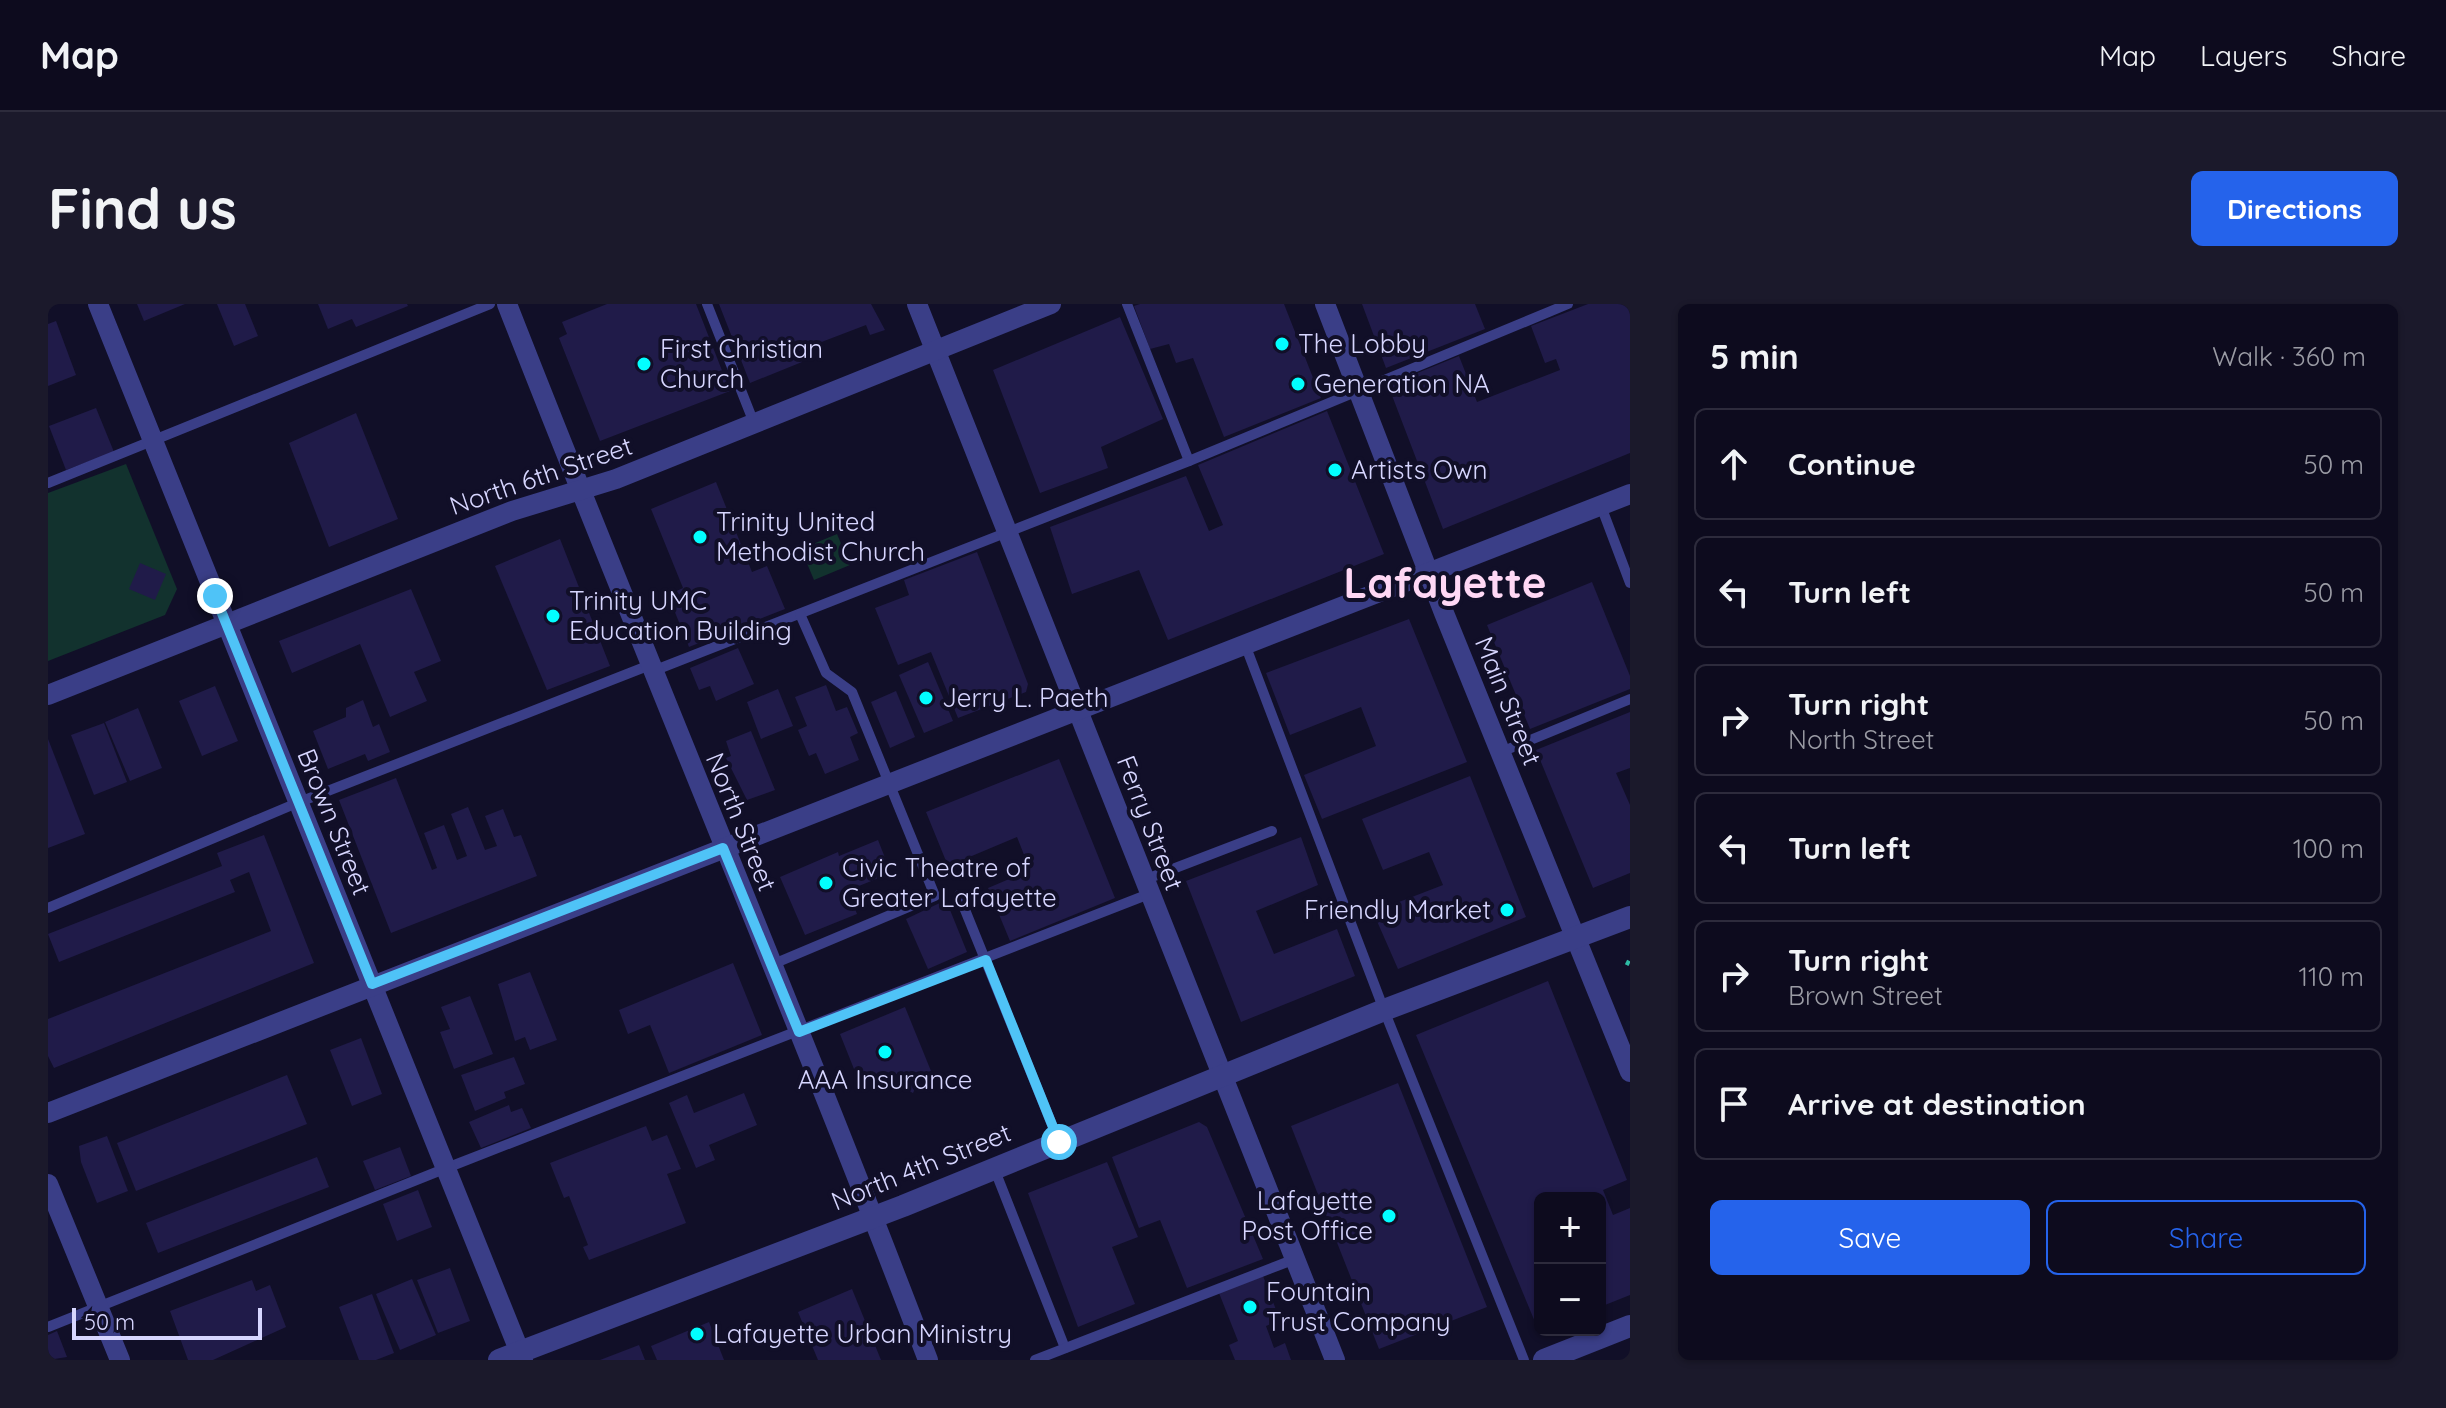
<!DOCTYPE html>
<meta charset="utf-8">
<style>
:root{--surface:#0d0b1e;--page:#1b192b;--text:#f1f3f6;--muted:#9a9ba4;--line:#2d2b3c;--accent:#2563eb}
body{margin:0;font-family:Quicksand,sans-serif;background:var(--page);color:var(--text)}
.controls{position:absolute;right:24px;bottom:24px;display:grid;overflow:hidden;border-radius:12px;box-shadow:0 2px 6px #0004}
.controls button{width:72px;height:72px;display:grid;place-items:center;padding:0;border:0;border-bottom:2px solid var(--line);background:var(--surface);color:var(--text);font:40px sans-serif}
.scale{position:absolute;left:24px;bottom:20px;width:190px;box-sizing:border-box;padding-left:8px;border:4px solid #d7d6ff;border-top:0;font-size:22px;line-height:28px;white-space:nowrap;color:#d7d6ff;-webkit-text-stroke:6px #110f28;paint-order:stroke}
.stop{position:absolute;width:24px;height:24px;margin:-18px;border:6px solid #4fc3f7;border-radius:50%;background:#fff}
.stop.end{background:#4fc3f7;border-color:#fff;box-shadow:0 2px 8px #0008}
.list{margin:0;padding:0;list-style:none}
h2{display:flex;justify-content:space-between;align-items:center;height:104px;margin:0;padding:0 32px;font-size:34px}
h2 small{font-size:26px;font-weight:400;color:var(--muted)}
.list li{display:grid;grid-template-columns:52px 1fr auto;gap:24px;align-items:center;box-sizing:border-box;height:112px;margin:0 16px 16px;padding:0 16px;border:2px solid var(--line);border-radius:12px}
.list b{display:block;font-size:30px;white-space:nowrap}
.list p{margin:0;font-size:26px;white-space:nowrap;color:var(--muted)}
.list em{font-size:26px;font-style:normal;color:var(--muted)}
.actions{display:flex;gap:16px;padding:24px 32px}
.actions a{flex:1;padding:18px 0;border:2px solid var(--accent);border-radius:12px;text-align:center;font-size:28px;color:var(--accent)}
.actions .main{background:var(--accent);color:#fff}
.icon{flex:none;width:44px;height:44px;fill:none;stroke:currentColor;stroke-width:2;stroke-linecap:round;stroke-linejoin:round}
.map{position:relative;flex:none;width:1582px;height:1056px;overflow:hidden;border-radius:12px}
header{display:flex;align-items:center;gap:48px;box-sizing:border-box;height:112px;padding:0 40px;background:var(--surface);border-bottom:2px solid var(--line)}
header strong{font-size:38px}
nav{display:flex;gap:44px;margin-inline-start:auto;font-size:28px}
.intro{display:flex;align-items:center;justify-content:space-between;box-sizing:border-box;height:192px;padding:0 48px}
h1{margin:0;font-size:56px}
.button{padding:20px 36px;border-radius:12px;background:var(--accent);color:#fff;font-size:28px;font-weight:700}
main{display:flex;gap:48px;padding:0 48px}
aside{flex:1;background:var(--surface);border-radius:12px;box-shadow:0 2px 6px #0004}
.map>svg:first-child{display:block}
.green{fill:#12322e}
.building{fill:#201b49}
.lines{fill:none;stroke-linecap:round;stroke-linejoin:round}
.path{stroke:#2ebba5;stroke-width:5;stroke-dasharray:4 6;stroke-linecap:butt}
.service{stroke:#3a3e87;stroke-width:10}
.minor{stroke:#3a3e87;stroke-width:20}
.tertiary{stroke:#3a3e87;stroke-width:22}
.route{stroke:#4fc3f7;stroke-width:10}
.poi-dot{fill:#02feff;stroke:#110f28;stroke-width:3}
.labels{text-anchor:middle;stroke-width:8;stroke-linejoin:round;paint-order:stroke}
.poi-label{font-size:26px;fill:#d7d6ff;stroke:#110f28;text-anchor:start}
.street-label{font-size:26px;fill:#d7d6ff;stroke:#110f28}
.town-label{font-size:42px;font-weight:bold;fill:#ffd8f5;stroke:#110f28}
</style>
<header>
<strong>Map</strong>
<nav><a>Map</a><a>Layers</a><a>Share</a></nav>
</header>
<div class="intro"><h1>Find us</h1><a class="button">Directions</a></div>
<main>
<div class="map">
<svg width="1582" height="1056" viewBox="0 0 1582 1056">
<rect width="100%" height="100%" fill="#110f28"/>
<!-- green -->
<g class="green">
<path d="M78 160 129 285 117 311 0 357V189Z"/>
<path d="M789 230 802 261 766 276 753 245Z"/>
</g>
<!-- building -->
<g class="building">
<path d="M89 0H137L96 17Z"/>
<path d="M169 0H197L210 32 186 42Z"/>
<path d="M270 0H359L360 2 308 23 304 15 280 25Z"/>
<path d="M559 0H648L682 87 552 137 511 34 519 30 514 18Z"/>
<path d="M671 0H823L837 26 822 31 818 21 750 47 754 58 702 79Z"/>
<path d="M1092 0H1236L1273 94 1176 133 1145 54 1128 59 1121 40 1102 45 1086 2Z"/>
<path d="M1314 0H1427L1437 25 1338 64Z"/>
<path d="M1540 0H1582V149L1395 225 1340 81 1411 52 1429 98 1512 66 1508 55 1497 59 1483 22Z"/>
<path d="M1072 13 1115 115 1053 143 1060 164 992 189 945 66Z"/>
<path d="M8 17 28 71 0 82V20Z"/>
<path d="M48 104 66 148 18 166 1 122Z"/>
<path d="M1279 107 1336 250 1120 336 1091 266 1024 290 1002 223 1138 172 1161 227 1175 221 1150 161Z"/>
<path d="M308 109 350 215 281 243 241 139Z"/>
<path d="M668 178 704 268 719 262 737 305 641 343 620 291 635 284 603 205Z"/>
<path d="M512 235 562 362 499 386 447 262Z"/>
<path d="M929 248 980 380 978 388 910 414 883 348 850 361 827 304 861 291 856 276Z"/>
<path d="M92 259 118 270 107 296 81 285Z"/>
<path d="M1544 278 1582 372V385L1482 425 1439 321Z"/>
<path d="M363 285 393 357 366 368 379 397 342 413 312 340 244 369 231 337Z"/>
<path d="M1361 315 1419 458 1274 515 1256 471 1328 442 1313 403 1242 431 1218 369Z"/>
<path d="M690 344 706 380 668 397 662 382 651 386 642 364Z"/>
<path d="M880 358 905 417 876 429 851 371Z"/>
<path d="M778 381 788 407 799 403 810 429 802 433 811 456 777 470 768 449 761 452 750 426 759 422 747 393Z"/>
<path d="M167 382 190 437 154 452 131 397Z"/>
<path d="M730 385 745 422 713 435 699 398Z"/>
<path d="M848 387 867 433 842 444 823 398Z"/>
<path d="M315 396 325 423 331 420 342 448 320 457 317 450 280 465 265 427 298 413V404Z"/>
<path d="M90 404 114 464 82 477 57 418Z"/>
<path d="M1582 408V464L1568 469 1582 501V569L1545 584 1488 446Z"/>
<path d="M56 419 79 478 46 491 23 431Z"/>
<path d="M703 427 727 486 699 496 678 454 683 452 678 437Z"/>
<path d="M0 435 37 530 0 544Z"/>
<path d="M1011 455 1067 594 962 637 940 584 982 566 969 533 900 562 878 508Z"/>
<path d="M1422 472 1478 613 1350 665 1325 608 1395 581 1381 548 1335 566 1314 515Z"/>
<path d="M348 474 384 566 389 564 376 529 396 521 409 556 419 552 403 510 420 503 437 546 449 542 437 512 455 505 466 533 473 531 489 572 343 629 291 496Z"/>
<path d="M216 531 266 659 6 764 0 752V715L223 627 201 568 182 576 187 588 11 658 0 630 174 562 169 549Z"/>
<path d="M1253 533 1270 581 1208 607 1226 650 1289 625 1307 672 1193 718 1138 577Z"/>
<path d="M830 536 843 569 806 584 809 592 803 594 809 610 757 631 732 573 790 548 791 552Z"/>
<path d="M898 596 919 648 880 665 858 615Z"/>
<path d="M685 659 714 731 621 769 602 721 580 730 571 706Z"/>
<path d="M482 668 509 736 482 746 477 733 467 737 450 680Z"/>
<path d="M1500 677 1579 876 1555 886 1565 911 1582 904V991L1552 1003V894H1492V1030L1368 731Z"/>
<path d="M422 692 445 750 406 765 392 728 402 725 393 703Z"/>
<path d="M857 703 883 767 874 770 865 789 848 780 837 785 832 772 812 780 792 730Z"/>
<path d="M313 734 334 790 304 802 282 746Z"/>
<path d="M466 753 477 780 456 788 458 794 427 807 413 771Z"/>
<path d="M239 771 259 820 88 887 69 839Z"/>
<path d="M1350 779 1439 1003 1331 1045 1243 822Z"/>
<path d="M696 789 709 821 661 841 667 856 648 864 621 799 639 791 646 809Z"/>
<path d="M461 801 463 808 474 804 483 824 433 844 421 818Z"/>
<path d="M1151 818 1159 823 1215 955 1139 984 1112 916 1091 924 1064 853Z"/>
<path d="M598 822 604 837 619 831 633 865 619 870 638 919 541 956 535 943 540 941 521 892 516 894 502 859Z"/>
<path d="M59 832 80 887 49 899 33 858 31 842Z"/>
<path d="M352 843 363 872 327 886 315 857Z"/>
<path d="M269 853 281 883 110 949 98 919Z"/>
<path d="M1059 858 1090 933 1064 943 1087 1000 1030 1023 980 889Z"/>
<path d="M370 886 384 923 349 937 335 900Z"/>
<path d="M402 964 422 1017 390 1029 369 976Z"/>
<path d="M1215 972 1232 1016 1218 1022 1226 1044 1237 1039 1243 1056H1187L1181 1041 1190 1037 1171 989Z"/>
<path d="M364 975 388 1031 352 1046 328 990Z"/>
<path d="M204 976 208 987 222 981 238 1023 165 1056H140L122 1007Z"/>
<path d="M804 985 833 1056H770L750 1008Z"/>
<path d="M324 990 346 1049 328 1056H311L291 1003Z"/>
<path d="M661 1018 676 1056H609L603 1042Z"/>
<path d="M9 1027 19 1053 0 1056V1031Z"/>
<path d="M591 1041 597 1056H552Z"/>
</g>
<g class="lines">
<!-- path -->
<path class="path" d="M1578 658 1582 660"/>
<!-- service -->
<g class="service">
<path d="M659 0 706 119"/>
<path d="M1079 0 1141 157"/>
<path d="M0 179 442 0"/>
<path d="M1553 202 1582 279"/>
<path d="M1198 343 1336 706 1476 1056"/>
<path d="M605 367 1141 157 1520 0"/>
<path d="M1453 448 1582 395"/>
<path d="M1096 576 1224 527"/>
<path d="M911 591 1011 838"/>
<path d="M0 604 249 499 602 361"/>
<path d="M723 661 887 592 804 388 778 369 752 310"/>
<path d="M946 864 1017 1044"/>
<path d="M0 1023 396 865 1101 590"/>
<path d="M987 1056 1247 955"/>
</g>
<!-- minor -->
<g class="minor">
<path d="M50 0 475 1056"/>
<path d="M459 0C597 353 745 702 880 1056"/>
<path d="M869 0 1287 1056"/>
<path d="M1277 0 1396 309 1582 768"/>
<path d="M0 391 464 207 568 175 1003 0"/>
<path d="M0 809 1582 190"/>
<path d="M0 880 72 1056"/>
</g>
<!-- tertiary -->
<g class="tertiary">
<path d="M451 1056 855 902 1336 706 1582 613"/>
<path d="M1496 1056 1582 1022"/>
</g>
</g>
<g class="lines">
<!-- route -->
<path class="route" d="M167 292 324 680 675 544 751 728 938 656 1011 838"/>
</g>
<!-- markers -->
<g class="poi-dot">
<circle cx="1234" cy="40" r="8"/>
<circle cx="596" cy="60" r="8"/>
<circle cx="1250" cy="80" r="8"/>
<circle cx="1287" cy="166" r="8"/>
<circle cx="652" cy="233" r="8"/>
<circle cx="505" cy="312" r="8"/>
<circle cx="878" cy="394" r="8"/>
<circle cx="778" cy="579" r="8"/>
<circle cx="1459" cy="606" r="8"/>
<circle cx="837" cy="748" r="8"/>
<circle cx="1341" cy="912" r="8"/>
<circle cx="1202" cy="1003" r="8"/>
<circle cx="649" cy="1030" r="8"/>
</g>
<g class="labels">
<!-- poi labels -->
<g class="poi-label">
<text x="1250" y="49">The Lobby</text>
<text x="612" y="54">First Christian<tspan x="612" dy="30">Church</tspan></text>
<text x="1266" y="89">Generation NA</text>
<text x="1303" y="175">Artists Own</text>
<text x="668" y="227">Trinity United<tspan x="668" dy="30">Methodist Church</tspan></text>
<text x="521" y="306">Trinity UMC<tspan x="521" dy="30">Education Building</tspan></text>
<text x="894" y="403">Jerry L. Paeth</text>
<text x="794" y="573">Civic Theatre of<tspan x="794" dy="30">Greater Lafayette</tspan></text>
<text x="1443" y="615" text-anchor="end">Friendly Market</text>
<text x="837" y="785" text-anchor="middle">AAA Insurance</text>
<text x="1325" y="906" text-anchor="end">Lafayette<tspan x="1325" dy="30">Post Office</tspan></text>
<text x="1218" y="997">Fountain<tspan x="1218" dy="30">Trust Company</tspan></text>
<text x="665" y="1039">Lafayette Urban Ministry</text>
</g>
<!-- street labels -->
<g class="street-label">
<text transform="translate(493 172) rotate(-19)" y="9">North 6th Street</text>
<text transform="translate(1460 397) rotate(68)" y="9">Main Street</text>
<text transform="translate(286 518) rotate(68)" y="9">Brown Street</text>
<text transform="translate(693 518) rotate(68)" y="9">North Street</text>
<text transform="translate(1102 519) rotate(69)" y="9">Ferry Street</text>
<text transform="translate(873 863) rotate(-22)" y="9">North 4th Street</text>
</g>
<!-- town labels -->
<g class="town-label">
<text x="1397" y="294">Lafayette</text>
</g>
</g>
</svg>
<div class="controls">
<button>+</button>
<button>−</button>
</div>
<div class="scale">50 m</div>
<div class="stop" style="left:1011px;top:838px"></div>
<div class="stop end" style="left:167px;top:292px"></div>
</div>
<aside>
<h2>5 min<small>Walk · 360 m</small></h2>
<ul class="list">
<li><svg class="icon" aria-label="ahead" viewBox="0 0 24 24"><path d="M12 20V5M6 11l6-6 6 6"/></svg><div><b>Continue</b></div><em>50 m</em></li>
<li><svg class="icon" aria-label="left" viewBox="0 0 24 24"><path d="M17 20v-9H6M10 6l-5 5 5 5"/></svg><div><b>Turn left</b></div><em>50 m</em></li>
<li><svg class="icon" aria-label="right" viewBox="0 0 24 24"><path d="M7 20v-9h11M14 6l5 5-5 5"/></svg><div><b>Turn right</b><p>North Street</p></div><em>50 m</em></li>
<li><svg class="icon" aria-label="left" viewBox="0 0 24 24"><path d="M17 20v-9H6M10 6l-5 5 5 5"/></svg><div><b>Turn left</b></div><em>100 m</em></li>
<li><svg class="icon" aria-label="right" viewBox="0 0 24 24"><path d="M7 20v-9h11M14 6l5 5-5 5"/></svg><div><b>Turn right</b><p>Brown Street</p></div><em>110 m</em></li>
<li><svg class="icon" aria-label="arrive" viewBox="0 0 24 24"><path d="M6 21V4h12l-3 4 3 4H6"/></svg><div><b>Arrive at destination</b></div></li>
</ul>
<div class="actions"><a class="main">Save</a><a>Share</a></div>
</aside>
</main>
